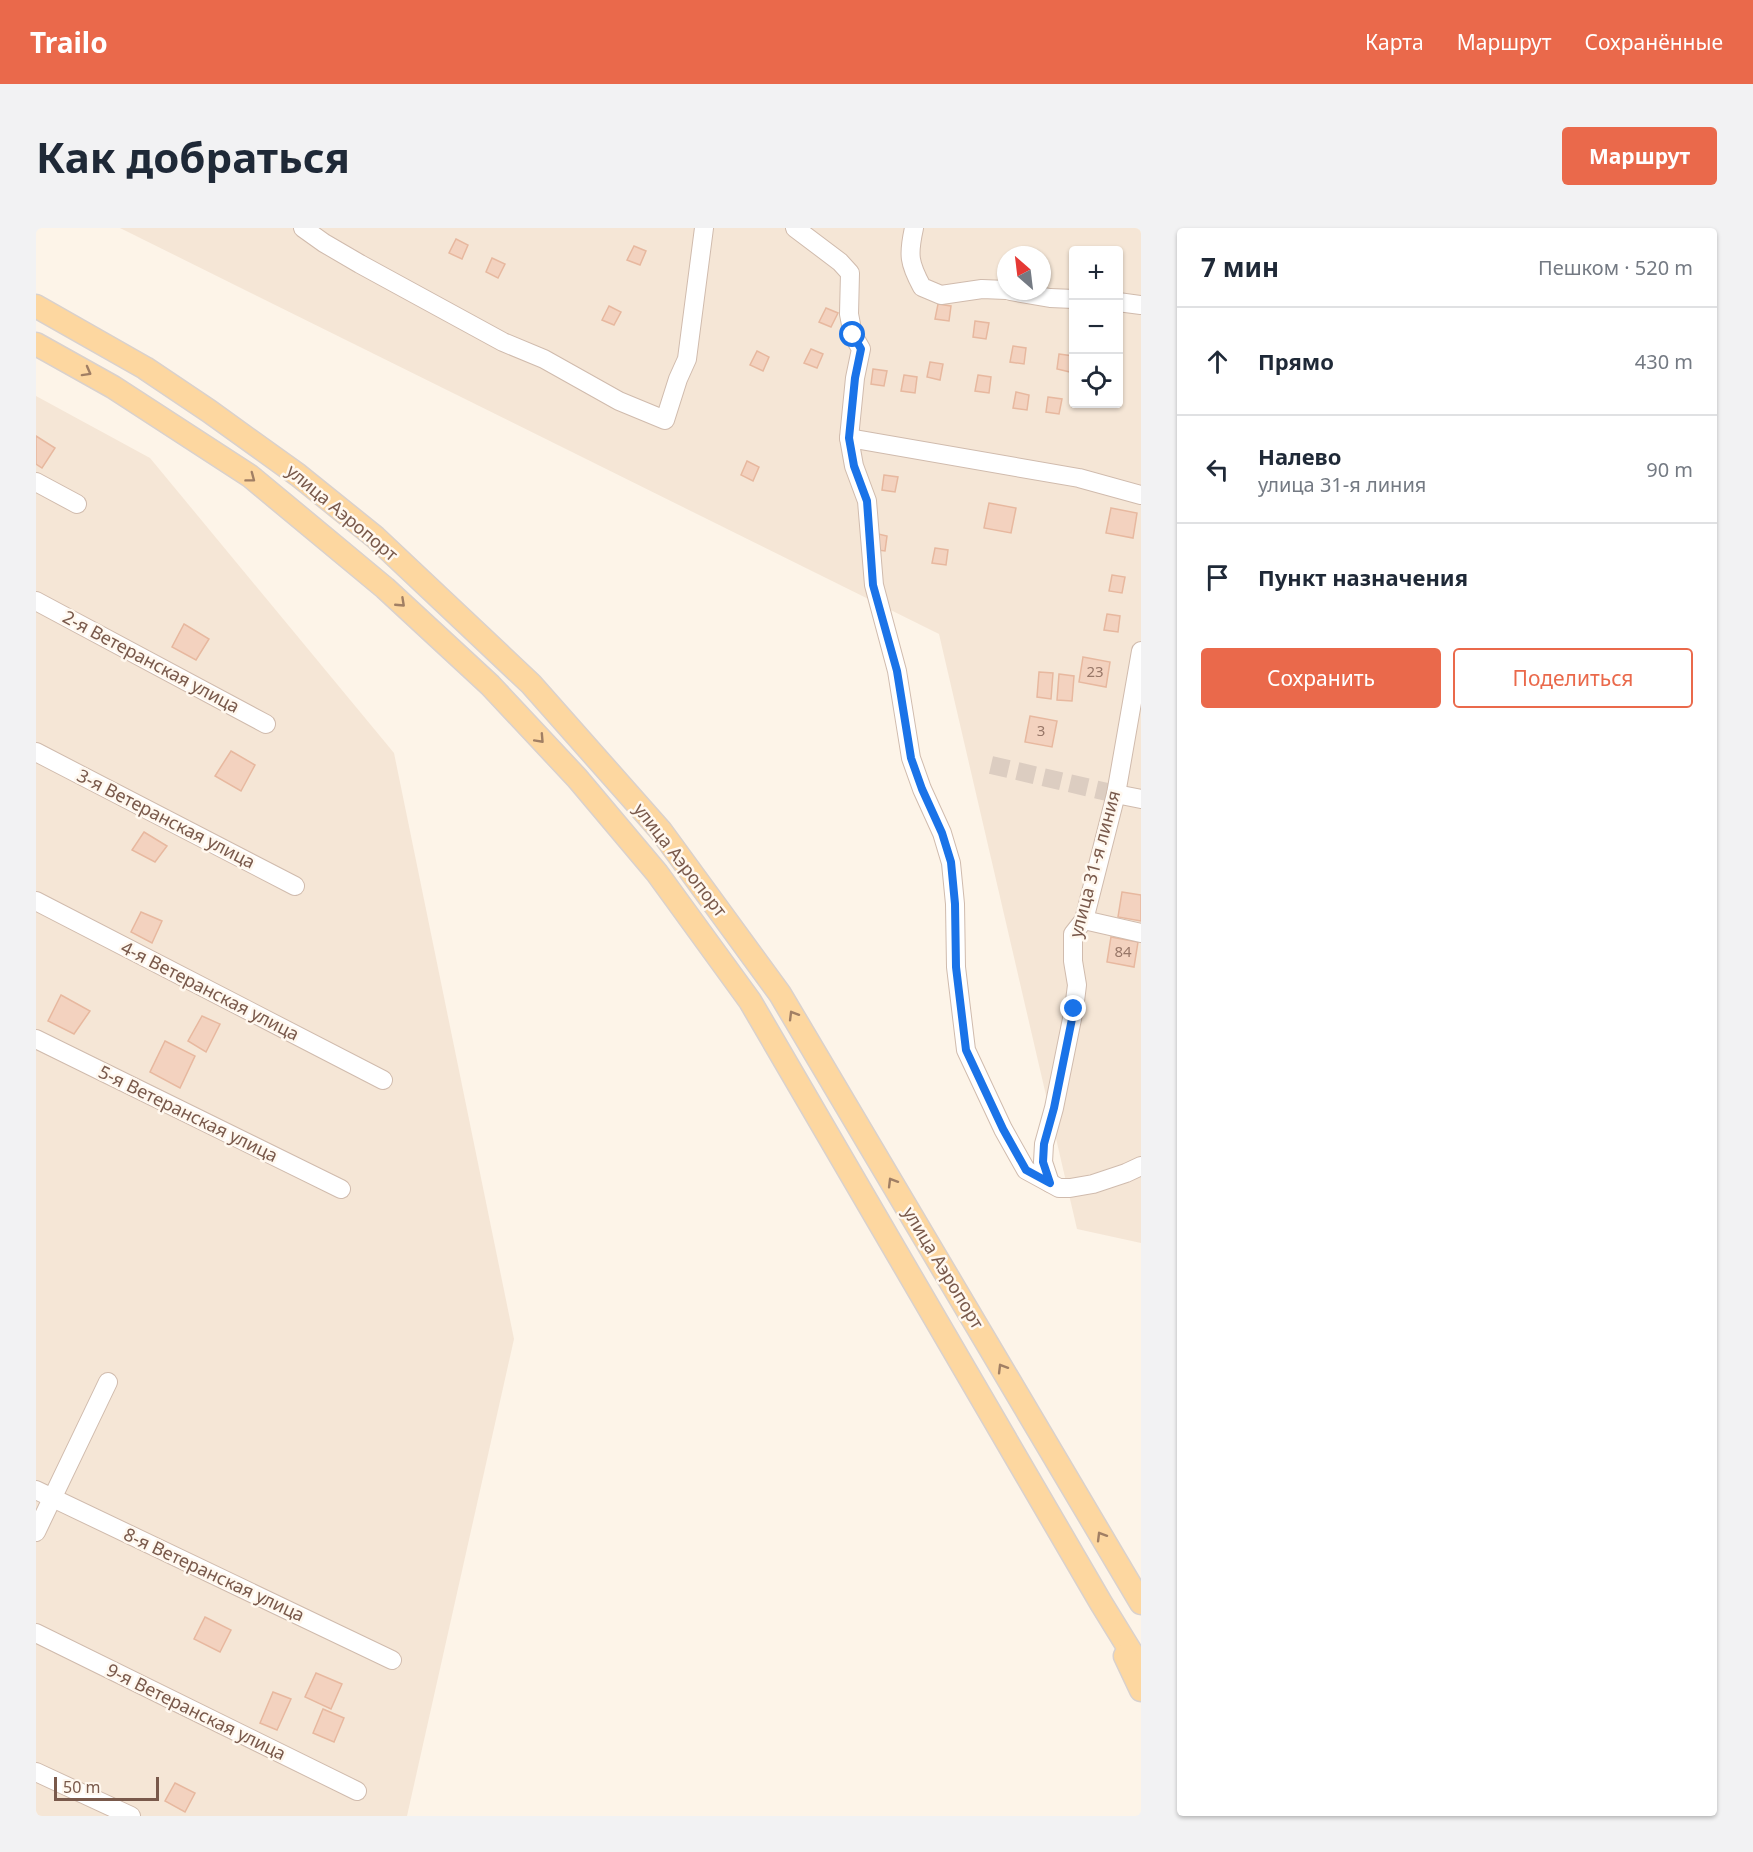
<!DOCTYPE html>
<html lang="ru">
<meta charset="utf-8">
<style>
:root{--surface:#fff;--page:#f2f2f3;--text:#1f2937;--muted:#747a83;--line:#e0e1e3;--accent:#ea694b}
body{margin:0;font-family:"Noto Sans",sans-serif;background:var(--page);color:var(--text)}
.controls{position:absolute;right:18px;top:18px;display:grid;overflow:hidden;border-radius:6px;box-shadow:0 2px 4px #0004}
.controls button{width:54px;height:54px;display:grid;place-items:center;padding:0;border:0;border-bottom:2px solid var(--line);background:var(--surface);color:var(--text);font:30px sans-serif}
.compass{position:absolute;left:961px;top:18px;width:54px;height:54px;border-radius:50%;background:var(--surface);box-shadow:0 2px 4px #0004;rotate:332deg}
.scale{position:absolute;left:18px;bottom:15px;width:105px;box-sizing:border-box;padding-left:6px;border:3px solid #79594b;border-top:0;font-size:16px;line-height:21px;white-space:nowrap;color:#79594b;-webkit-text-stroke:4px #fff8ef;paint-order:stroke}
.stop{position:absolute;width:18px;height:18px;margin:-14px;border:4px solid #1a73e8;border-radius:50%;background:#fff}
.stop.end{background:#1a73e8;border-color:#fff;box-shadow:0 2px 6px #0008}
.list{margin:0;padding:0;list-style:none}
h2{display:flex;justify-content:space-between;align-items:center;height:78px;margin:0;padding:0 24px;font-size:26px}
h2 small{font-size:20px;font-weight:400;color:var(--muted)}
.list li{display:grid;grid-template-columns:39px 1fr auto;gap:18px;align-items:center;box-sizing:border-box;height:108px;padding:0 24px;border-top:2px solid var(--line)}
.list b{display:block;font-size:22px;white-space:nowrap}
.list p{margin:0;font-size:20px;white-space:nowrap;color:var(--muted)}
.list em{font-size:20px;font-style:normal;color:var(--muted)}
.actions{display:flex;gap:12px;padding:18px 24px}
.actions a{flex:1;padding:14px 0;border:2px solid var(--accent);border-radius:6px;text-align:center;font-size:21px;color:var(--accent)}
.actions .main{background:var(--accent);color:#fff}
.icon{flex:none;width:33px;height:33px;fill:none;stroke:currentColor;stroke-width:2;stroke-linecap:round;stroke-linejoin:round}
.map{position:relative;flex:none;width:1105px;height:1588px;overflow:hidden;border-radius:6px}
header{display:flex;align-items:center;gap:36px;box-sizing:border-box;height:84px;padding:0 30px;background:var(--accent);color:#fff}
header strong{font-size:28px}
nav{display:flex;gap:33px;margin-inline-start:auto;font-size:21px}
.intro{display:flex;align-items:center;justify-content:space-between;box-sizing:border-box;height:144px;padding:0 36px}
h1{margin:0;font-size:42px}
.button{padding:15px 27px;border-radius:6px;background:var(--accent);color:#fff;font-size:21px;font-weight:700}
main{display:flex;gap:36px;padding:0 36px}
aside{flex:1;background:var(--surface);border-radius:6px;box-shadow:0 2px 4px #0004}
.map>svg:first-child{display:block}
.residential{fill:#f5e6d6;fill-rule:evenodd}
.building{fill:#f3d2bf;stroke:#e7b89f;stroke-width:1.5}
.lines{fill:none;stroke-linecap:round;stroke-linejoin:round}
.minor-tunnel{stroke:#dccdc1;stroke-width:18;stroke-dasharray:18 9;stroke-linecap:butt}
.minor-casing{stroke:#d0bbad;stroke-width:20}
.major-casing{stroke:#d9d1cd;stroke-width:25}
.minor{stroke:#fff;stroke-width:18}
.major{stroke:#fdd7a0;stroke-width:22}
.oneway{stroke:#a17f64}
.route{stroke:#1a73e8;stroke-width:8}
.labels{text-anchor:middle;stroke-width:5;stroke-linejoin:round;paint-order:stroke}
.number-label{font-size:15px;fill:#987768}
.street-label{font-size:18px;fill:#79594b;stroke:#fff8ef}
</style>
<header>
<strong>Trailo</strong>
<nav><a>Карта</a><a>Маршрут</a><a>Сохранённые</a></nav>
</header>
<div class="intro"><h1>Как добраться</h1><a class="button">Маршрут</a></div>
<main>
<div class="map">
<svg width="1105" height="1588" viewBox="0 0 1105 1588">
<rect width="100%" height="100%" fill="#fdf4e8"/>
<!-- residential -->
<g class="residential">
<path d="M84 0H1105V1015L1041 1001 903 406ZM1038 22H1082V176H1038ZM970 27H1006V63H970Z"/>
<path d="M0 168 114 230 358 525 478 1111 371 1588H0Z"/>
</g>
<!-- building -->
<g class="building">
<path d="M420 11 432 17 426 31 413 25Z"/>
<path d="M598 18 610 23 604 37 591 32Z"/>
<path d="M456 30 469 36 462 50 450 44Z"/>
<path d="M902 76 915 78 913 93 899 91Z"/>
<path d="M573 78 585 84 578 97 566 92Z"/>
<path d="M790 80 802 85 795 99 783 94Z"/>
<path d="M939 93 953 95 950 111 937 109Z"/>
<path d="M977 118 990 120 988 136 974 134Z"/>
<path d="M775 121 787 126 781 140 768 135Z"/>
<path d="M721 123 733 129 727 143 714 137Z"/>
<path d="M1023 126 1037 128 1034 144 1021 141Z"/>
<path d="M894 134 907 136 904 152 891 149Z"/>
<path d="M837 141 851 143 848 158 835 156Z"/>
<path d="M868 147 881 149 879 165 865 163Z"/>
<path d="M942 147 955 149 953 165 939 163Z"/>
<path d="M980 164 993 167 991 182 977 180Z"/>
<path d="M1012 169 1026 171 1023 186 1010 184Z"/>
<path d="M0 208 19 220 6 240 0 236Z"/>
<path d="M711 233 723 239 717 253 705 247Z"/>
<path d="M848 247 862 249 859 264 846 262Z"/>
<path d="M953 275 980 280 975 305 948 300Z"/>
<path d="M1075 280 1101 285 1097 310 1070 305Z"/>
<path d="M838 305 851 308 849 323 835 321Z"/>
<path d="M899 320 912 322 910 337 896 335Z"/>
<path d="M1076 347 1089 349 1086 365 1073 363Z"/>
<path d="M1071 386 1084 388 1082 404 1068 402Z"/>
<path d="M148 396 173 411 160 432 136 419Z"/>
<path d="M1047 429 1074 434 1070 459 1043 454Z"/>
<path d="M1003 444 1017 445 1015 471 1001 469Z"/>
<path d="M1023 446 1038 448 1036 473 1021 472Z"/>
<path d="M994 488 1021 493 1016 519 989 514Z"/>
<path d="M195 523 219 537 205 563 179 548Z"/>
<path d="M108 604 131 618 119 634 96 622Z"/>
<path d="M1086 664 1105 667V693L1082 689Z"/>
<path d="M105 684 126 693 116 715 95 704Z"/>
<path d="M1075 709 1102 714 1098 739 1071 734Z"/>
<path d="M25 767 54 783 38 806 12 793Z"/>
<path d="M166 788 184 796 170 824 152 813Z"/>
<path d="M129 813 159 828 144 860 114 844Z"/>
<path d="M169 1389 195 1402 184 1424 158 1411Z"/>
<path d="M280 1445 306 1456 295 1481 269 1469Z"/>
<path d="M237 1464 255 1471 241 1502 224 1495Z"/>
<path d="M287 1481 308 1490 298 1514 277 1505Z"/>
<path d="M139 1555 159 1565 149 1584 129 1573Z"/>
</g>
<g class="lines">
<!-- minor-tunnel -->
<path class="minor-tunnel" d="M955 537 1080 566"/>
<!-- minor casing -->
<g class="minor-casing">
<g id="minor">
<path d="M267 0 288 15 324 36 467 114 508 131 583 173 629 192 642 151 651 131 668 0"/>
<path d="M759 0 804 34 814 45 813 86 817 107 825 121 819 150 813 210 818 238 831 273 838 357 861 443 875 530 886 561 906 605 915 635 919 676 920 739 930 822 967 901 990 942 1023 960H1034L1057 956 1090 945 1105 938"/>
<path d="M878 0C872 27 873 35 886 59L905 67 946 61 970 62"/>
<path d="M974 63 1014 70 1038 71"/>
<path d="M1082 74 1105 77"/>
<path d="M813 210 1043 250 1105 267"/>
<path d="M0 254 41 276"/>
<path d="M0 373 230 496"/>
<path d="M0 524 259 658"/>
<path d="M1080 566 1105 571"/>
<path d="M0 673 347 852"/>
<path d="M1048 692 1105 705"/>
<path d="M0 811 305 961"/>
<path d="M1014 955 1007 934 1008 916 1018 880 1038 781 1041 757 1037 733V706L1048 692 1080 566 1105 423"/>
<path d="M0 1262 356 1432"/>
<path d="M0 1304 72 1154"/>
<path d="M0 1405 321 1563"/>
<path d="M0 1544 95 1588"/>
</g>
</g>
<!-- major casing -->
<g class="major-casing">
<g id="major">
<path d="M0 78 109 140 173 183 262 247 339 309 495 456 625 603 744 766 1105 1375"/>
<path d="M0 116 77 159 214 248 349 360 454 457 541 550 621 645 714 773 1065 1375 1105 1440"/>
<path d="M1089 1428 1105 1462"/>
</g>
</g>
<!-- minor -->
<use href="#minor" class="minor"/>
<!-- major -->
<use href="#major" class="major"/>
</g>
<!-- one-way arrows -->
<defs><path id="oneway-chevron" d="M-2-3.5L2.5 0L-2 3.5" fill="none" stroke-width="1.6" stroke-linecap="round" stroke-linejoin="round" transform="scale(1.5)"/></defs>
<g class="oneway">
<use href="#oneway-chevron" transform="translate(51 144) rotate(29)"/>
<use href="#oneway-chevron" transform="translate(215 250) rotate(37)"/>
<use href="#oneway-chevron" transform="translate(365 375) rotate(43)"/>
<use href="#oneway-chevron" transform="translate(504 511) rotate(47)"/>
<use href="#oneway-chevron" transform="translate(757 787) rotate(-121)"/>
<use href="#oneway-chevron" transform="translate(856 954) rotate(-121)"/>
<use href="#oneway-chevron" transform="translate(966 1140) rotate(-121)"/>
<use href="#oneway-chevron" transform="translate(1065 1308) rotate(-121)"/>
</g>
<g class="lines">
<!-- route -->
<path class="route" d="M817 107 825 121 819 150 813 210 818 238 831 273 837 357 861 443 875 530 886 561 906 605 915 634 919 676 920 739 930 822 967 901 990 942 1014 955 1007 934 1008 916 1018 880 1038 781"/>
</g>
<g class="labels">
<!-- number labels -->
<g class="number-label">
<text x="1059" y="449">23</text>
<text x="1005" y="508">3</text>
<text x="1087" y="729">84</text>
</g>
<!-- street labels -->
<g class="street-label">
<text transform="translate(306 285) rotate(40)" y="6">улица Аэропорт</text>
<text transform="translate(115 434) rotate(28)" y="6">2-я Ветеранская улица</text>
<text transform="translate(130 591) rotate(27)" y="6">3-я Ветеранская улица</text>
<text transform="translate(644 632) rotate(52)" y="6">улица Аэропорт</text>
<text transform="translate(1059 636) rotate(-75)" y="6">улица 31-я линия</text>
<text transform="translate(174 763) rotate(27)" y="6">4-я Ветеранская улица</text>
<text transform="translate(152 886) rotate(26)" y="6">5-я Ветеранская улица</text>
<text transform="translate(907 1040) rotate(59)" y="6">улица Аэропорт</text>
<text transform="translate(178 1347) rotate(25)" y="6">8-я Ветеранская улица</text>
<text transform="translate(160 1484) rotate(26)" y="6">9-я Ветеранская улица</text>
</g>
</g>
</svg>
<div class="controls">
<button>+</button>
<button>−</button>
<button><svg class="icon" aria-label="locate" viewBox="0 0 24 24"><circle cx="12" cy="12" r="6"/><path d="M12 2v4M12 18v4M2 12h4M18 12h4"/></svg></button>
</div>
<svg class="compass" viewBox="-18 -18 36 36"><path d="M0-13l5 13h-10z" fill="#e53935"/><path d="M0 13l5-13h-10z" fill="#747a83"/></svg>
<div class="scale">50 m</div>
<div class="stop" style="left:817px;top:107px"></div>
<div class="stop end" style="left:1038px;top:781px"></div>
</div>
<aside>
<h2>7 мин<small>Пешком · 520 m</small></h2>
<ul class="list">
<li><svg class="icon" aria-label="ahead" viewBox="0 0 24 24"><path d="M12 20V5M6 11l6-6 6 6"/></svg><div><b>Прямо</b></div><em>430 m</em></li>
<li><svg class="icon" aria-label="left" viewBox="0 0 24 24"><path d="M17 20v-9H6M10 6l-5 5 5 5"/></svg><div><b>Налево</b><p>улица 31-я линия</p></div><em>90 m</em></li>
<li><svg class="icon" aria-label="arrive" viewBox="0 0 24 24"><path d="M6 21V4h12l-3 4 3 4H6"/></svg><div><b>Пункт назначения</b></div></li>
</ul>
<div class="actions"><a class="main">Сохранить</a><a>Поделиться</a></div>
</aside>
</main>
